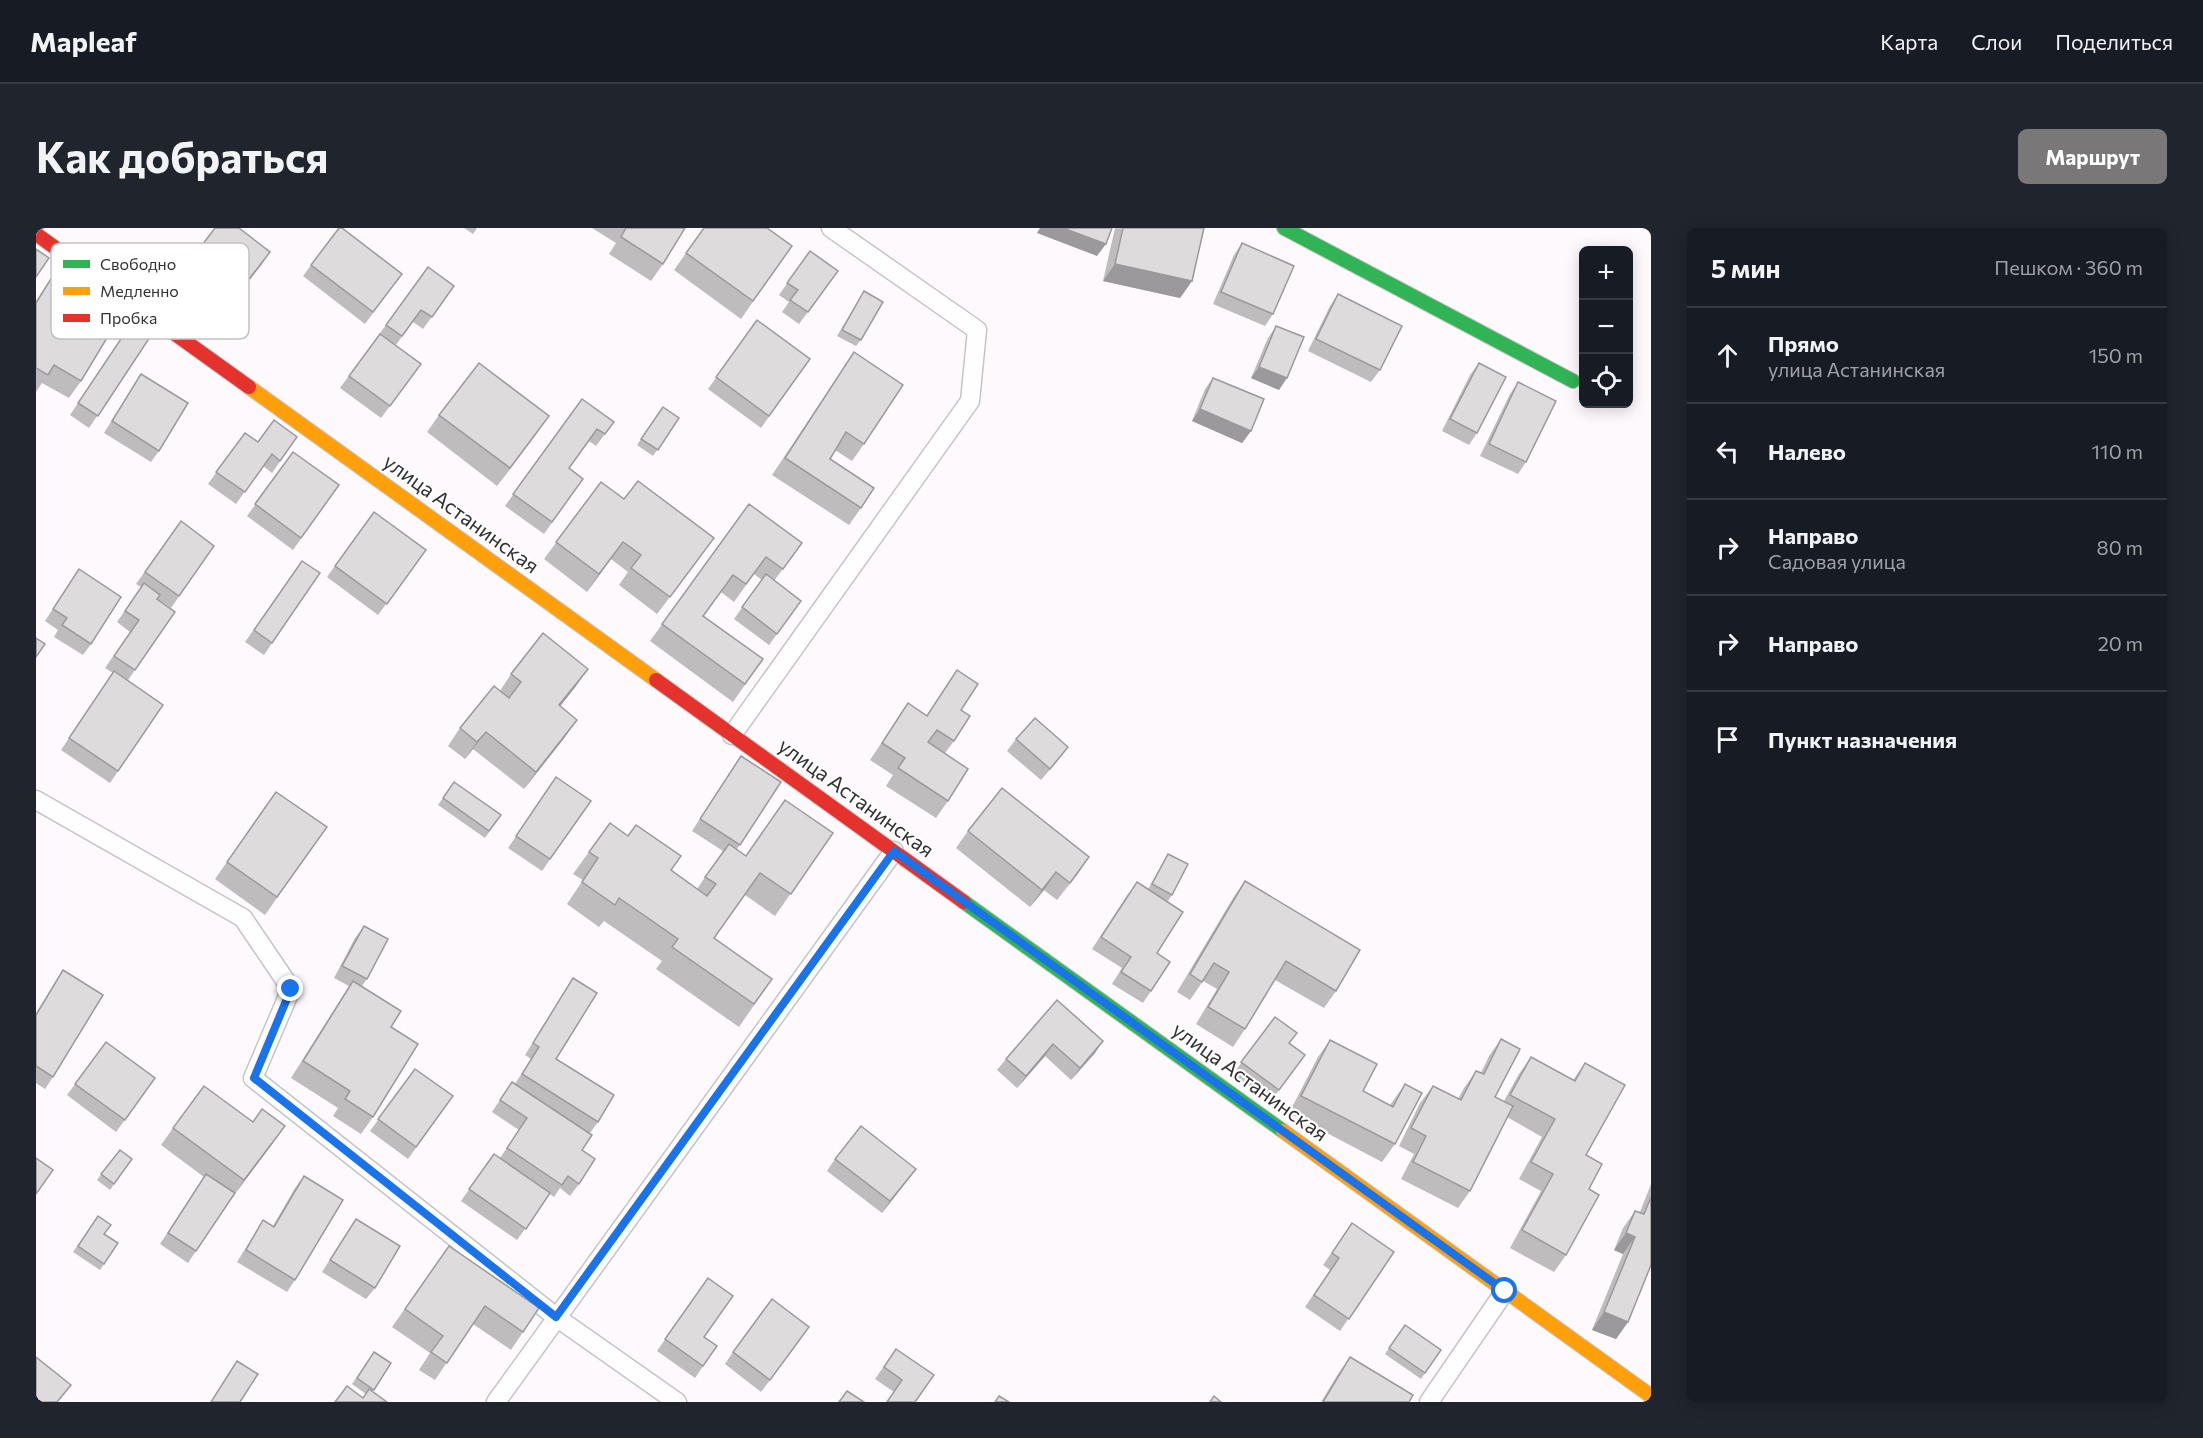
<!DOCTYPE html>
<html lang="ru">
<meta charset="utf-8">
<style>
:root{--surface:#171b24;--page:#20242c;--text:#f1f3f6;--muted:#9ea1a6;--line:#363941;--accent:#7a7779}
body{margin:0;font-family:Commissioner,sans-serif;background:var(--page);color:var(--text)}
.controls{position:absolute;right:18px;top:18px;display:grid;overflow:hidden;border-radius:9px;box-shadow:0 3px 15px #0003}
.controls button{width:54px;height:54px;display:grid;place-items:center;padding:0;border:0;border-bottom:2px solid var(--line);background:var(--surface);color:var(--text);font:30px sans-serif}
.stop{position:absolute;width:18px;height:18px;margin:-14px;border:4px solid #1a73e8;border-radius:50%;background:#fff}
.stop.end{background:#1a73e8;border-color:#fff;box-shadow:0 2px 6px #0008}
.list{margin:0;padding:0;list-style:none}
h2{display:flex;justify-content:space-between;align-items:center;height:78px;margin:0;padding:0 24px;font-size:26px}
h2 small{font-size:20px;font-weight:400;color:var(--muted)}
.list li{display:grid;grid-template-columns:39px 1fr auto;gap:18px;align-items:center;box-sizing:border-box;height:96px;padding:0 24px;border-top:2px solid var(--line)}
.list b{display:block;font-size:22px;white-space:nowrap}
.list p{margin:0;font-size:20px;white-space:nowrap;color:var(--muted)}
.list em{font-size:20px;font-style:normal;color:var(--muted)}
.icon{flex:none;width:33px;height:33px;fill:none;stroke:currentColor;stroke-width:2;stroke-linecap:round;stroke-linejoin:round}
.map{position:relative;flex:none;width:1615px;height:1174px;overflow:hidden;border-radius:9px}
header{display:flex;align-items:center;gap:36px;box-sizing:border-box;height:84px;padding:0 30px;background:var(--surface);border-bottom:2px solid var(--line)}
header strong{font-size:28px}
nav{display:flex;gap:33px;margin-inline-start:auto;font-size:21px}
.intro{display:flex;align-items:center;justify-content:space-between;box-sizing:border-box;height:144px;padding:0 36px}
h1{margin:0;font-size:42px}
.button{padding:15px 27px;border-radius:9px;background:var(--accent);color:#fff;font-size:21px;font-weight:700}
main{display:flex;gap:36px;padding:0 36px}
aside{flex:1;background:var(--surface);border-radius:9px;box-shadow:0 3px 15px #0003}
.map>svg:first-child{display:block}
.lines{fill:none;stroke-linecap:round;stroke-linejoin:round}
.lane-casing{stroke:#c7c4c6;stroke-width:21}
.fast-casing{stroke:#c7c4c6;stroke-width:16}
.slow-casing{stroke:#c7c4c6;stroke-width:16}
.jam-casing{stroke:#c7c4c6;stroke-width:16}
.lane{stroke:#fffeff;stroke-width:18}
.fast{stroke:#30b455;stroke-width:14}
.slow{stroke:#ff9f0a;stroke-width:14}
.jam{stroke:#e5322d;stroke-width:14}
.wall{fill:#bfbcbe}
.shaded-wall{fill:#9b999b}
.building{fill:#dedbdd;stroke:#9b999b;stroke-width:1.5}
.route{stroke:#1a73e8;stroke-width:8}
.labels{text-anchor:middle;stroke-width:4.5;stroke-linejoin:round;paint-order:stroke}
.street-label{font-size:21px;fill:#333133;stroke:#fff}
.key{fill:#fff;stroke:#c2c1c2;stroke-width:1.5}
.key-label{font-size:16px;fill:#333133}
</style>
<header>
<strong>Mapleaf</strong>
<nav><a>Карта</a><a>Слои</a><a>Поделиться</a></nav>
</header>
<div class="intro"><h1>Как добраться</h1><a class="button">Маршрут</a></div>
<main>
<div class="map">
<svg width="1615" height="1174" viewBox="0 0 1615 1174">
<rect width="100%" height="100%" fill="#fdf9fc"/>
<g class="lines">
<!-- lane casing -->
<g class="lane-casing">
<g id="lane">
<path d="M696 507 934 173 941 102 795 0"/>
<path d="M0 572 207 690 255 761 217 850 520 1089 641 1174"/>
<path d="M460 1174 858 623"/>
<path d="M1393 1174 1469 1063"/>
</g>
</g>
<!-- fast casing -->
<g class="fast-casing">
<g id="fast">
<path d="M1248 0 1537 153"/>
<path d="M928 674 1247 903"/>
</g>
</g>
<!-- slow casing -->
<g class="slow-casing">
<g id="slow">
<path d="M213 159 620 452"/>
<path d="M1247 903 1615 1168"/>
</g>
</g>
<!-- jam casing -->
<g class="jam-casing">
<g id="jam">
<path d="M0 6 213 159"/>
<path d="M620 452 928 674"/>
</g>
</g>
<!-- lane -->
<use href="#lane" class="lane"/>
<!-- fast -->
<use href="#fast" class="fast"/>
<!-- slow -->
<use href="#slow" class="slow"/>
<!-- jam -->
<use href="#jam" class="jam"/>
</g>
<!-- wall -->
<g class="wall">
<path d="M428 0H441L437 6Z"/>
<path d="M556 0H649L627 36 615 53 573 26 580 15Z"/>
<path d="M668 0 756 18 705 91 638 42Z"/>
<path d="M1079 0H1168L1156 53 1144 70 1067 53Z"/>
<path d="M1206 15 1237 86 1229 98 1177 76 1198 27Z"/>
<path d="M774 23 802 43 763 96 746 84 753 74 743 67Z"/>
<path d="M234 24 188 85 142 50 150 38Z"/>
<path d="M275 37 366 46 329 96 267 48Z"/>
<path d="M392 39 418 58 387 101 377 94 359 118 385 136 345 190 304 160Z"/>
<path d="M16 49 45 153 33 170 6 155 0 164V73Z"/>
<path d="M828 63 825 112 820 118 801 108Z"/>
<path d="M1302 66 1344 142 1335 154 1272 123 1294 78Z"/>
<path d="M721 92 774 131 725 200 672 161Z"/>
<path d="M97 93 116 106 53 200 34 187Z"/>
<path d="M1240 98 1243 162 1215 150 1232 110Z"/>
<path d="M818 124 828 216 816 233 799 222 794 231 825 280 813 297 736 247Z"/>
<path d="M1443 135 1441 205 1433 217 1406 203 1434 147Z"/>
<path d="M105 146 123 223 115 234 68 205Z"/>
<path d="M1177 150 1215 203 1206 215 1156 193 1169 161Z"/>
<path d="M1482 154 1490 234 1482 246 1444 228 1474 166Z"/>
<path d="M546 171 578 194 560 218 553 213 533 241 547 251 508 306 469 278Z"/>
<path d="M627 179 643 190 617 228 601 217Z"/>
<path d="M403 187 501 205 461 258 391 204Z"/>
<path d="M209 205 222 214 261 209 236 245 227 238 200 276 172 256Z"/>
<path d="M257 224 303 257 257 322 211 288Z"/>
<path d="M565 254 666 327 621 386 583 357 592 344 575 331 551 364 508 331Z"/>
<path d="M713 276 766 315 738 353 765 373 733 417 698 391 726 352 718 346 698 374 685 364 668 388 727 431 697 474 614 413Z"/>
<path d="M338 284 390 322 342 387 291 349Z"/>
<path d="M145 293 178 318 135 380 122 371H121L139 384 92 452 127 477 74 555 25 522 77 445 69 440 94 404 81 394 105 359 100 356Z"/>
<path d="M266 333 284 345 228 427 209 414Z"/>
<path d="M43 341 55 416 47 427 18 409 22 402 9 393Z"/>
<path d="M921 442 925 482 918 513 909 525 912 573 900 590 850 558 857 547 834 532 872 475 891 487Z"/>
<path d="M475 446 540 458 524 478 529 509 488 561 437 521 429 531 412 518 424 500 464 463Z"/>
<path d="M980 511 1024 530 1005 552 971 523Z"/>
<path d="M705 528 745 554 701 621 710 628 797 605 739 688 709 667 678 710 736 751 703 799 620 741 626 733 568 693 563 699 531 676 547 652 537 646 574 595 635 642 661 661 687 623 656 603Z"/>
<path d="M520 549 555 573 506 643 472 620Z"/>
<path d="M418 554 465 587 449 610 402 577Z"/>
<path d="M240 564 291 599 229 687 179 651Z"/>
<path d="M932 603 1053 629 1021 672 1008 662 994 679 920 620Z"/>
<path d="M1132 626 1136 667 1132 673 1120 667 1121 725 1115 763 1107 775 1076 756 1086 740 1056 721 1092 666 1112 661Z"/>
<path d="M1209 653 1300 763 1288 780 1239 752 1209 801 1197 819 1160 796 1181 761 1167 753 1154 772 1141 764 1197 670Z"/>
<path d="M328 698 331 751 326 758 355 799 337 889 325 906 297 888 302 880 255 850 313 758 298 750 319 710Z"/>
<path d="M27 742 17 849 9 861 0 855V785Z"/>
<path d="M537 750 520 831 562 894 554 905 546 922 543 956 534 968 524 960 518 969 514 966 481 1012 425 973 458 926 464 930 483 902 456 884 476 854 479 856 495 831 489 827Z"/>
<path d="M1021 772 1059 825 1035 852 1009 828 981 860 961 842 970 831Z"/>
<path d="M1239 789 1254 815 1269 827 1234 874 1197 846Z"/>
<path d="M1465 811 1459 869 1468 873 1483 846 1495 829 1537 852 1549 835 1550 927 1553 961 1530 1027 1518 1044 1474 1020 1505 963 1483 951 1506 909 1471 889 1434 963 1422 980 1365 951 1378 926 1363 918 1384 875 1397 858 1422 871 1428 860 1440 843 1445 845 1453 828Z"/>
<path d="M1294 812 1327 863 1354 877 1369 856 1359 916 1346 934 1253 885 1282 829Z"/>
<path d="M70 814 119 851 80 904 31 867Z"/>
<path d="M379 841 417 868 372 931 334 903Z"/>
<path d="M137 900 237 915 195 970 152 1035 124 1016 168 949 125 917Z"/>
<path d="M84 922 96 931 74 962 61 952Z"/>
<path d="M799 931 880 941 846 985 791 943Z"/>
<path d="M268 948 259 1052 251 1064 201 1034 227 992 237 998 259 960Z"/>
<path d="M1615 956V1037L1592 1094 1580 1111 1556 1102 1587 1026 1578 1022 1587 1000 1599 983 1604 984Z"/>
<path d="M62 988 68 1006 82 1015 64 1042 37 1024Z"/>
<path d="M320 991 339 1060 330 1071 286 1044Z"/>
<path d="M1316 995 1358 1024 1304 1103 1269 1079 1294 1042 1287 1037Z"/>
<path d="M413 1018 503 1080 475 1122 437 1096 399 1152 383 1142 394 1125 356 1099Z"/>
<path d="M672 1050 668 1109 681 1118 659 1150 621 1123Z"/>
<path d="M1369 1097 1405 1122 1385 1151 1349 1126Z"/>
<path d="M765 1111 725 1164 689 1136 697 1124Z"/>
<path d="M860 1121 898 1147 858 1164 839 1151Z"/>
<path d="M338 1124 355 1135 337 1163 327 1170 330 1166 316 1156Z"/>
<path d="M1314 1129 1373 1174H1285L1302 1146Z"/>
</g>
<!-- shaded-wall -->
<g class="shaded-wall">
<path d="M1004 0H1027L1070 16 1061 28 1001 5Z"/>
<path d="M234 24 226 36 188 85 196 73Z"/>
<path d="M1079 36 1156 53 1144 70 1067 53Z"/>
<path d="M1223 139 1251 150 1243 162 1215 150Z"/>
<path d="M1164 181 1215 203 1206 215 1156 193Z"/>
<path d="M513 188 501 205 461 258 474 240Z"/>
<path d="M587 314 575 331 551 364 563 346Z"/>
<path d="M552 441 540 458 511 495 523 477Z"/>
<path d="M541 492 529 509 488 561 500 544Z"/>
<path d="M450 504 437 521 429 531 441 514Z"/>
<path d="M1053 629 1041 647 1021 672 1034 655Z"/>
<path d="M1020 644 1008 662 994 679 1006 662Z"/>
<path d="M1067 813 1059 825 1035 852 1044 840Z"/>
<path d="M1017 816 1009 828 981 860 990 848Z"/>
<path d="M249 898 237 915 196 970 208 952Z"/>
<path d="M880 941 871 953 846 985 854 973Z"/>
<path d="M1590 1005 1599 1009 1587 1026 1578 1022Z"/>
<path d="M1568 1084 1592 1094 1580 1111 1556 1102Z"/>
</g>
<!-- building -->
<g class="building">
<path d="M179 0H203L234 24 196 73 150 38Z"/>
<path d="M303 0H306L366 46 337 84 275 37Z"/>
<path d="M590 0H649L627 36 585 9Z"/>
<path d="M668 0H731L756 18 717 73 650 25Z"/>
<path d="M1027 0H1076L1070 16Z"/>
<path d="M1087 0H1168L1156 53 1079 36Z"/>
<path d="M1206 15 1258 38 1237 86 1185 64Z"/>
<path d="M0 21 13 30 0 49Z"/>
<path d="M774 23 802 43 772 84 754 72 762 62 751 55Z"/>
<path d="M392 39 418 58 396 89 385 82 366 108 350 97Z"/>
<path d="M16 49 83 90 45 153 18 137 12 147 0 140V75Z"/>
<path d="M828 63 847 74 825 112 806 102Z"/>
<path d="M1302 66 1366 98 1344 142 1280 111Z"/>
<path d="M721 92 774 131 733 188 680 149Z"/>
<path d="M97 93 116 106 62 188 42 175Z"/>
<path d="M1240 98 1268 109 1251 150 1223 139Z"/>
<path d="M344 106 385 136 354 178 313 148Z"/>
<path d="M818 124 867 157 828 216 810 204 794 231 838 260 825 280 749 230Z"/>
<path d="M443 135 513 188 474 240 403 187Z"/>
<path d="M1443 135 1470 149 1441 205 1414 191Z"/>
<path d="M105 146 152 175 123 223 76 193Z"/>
<path d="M1177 150 1228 171 1215 203 1164 181Z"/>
<path d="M1482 154 1520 173 1490 234 1453 216Z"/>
<path d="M546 171 578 194 569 206 561 201 533 240 547 251 516 294 477 266Z"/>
<path d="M627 179 643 190 622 222 605 211Z"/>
<path d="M238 192 261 209 244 233 236 226 209 264 180 244 209 205 222 214Z"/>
<path d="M257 224 303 257 265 310 219 276Z"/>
<path d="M602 253 678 310 634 369 595 340 605 327 587 314 563 346 520 314 565 254 588 271Z"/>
<path d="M713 276 766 315 747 341 730 329 710 356 697 347 667 388 727 431 709 456 626 396Z"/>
<path d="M338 284 390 322 351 376 299 338Z"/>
<path d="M145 293 178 318 143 368 109 344Z"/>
<path d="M266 333 284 345 236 415 218 402Z"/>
<path d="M43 341 85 369 55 416 26 397 31 390 17 381Z"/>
<path d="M730 346 765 373 741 406 706 379Z"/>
<path d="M108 355 124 367 121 371 139 384 99 442 78 428 103 392 89 383Z"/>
<path d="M507 405 552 441 523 477 541 492 500 544 450 504 441 514 424 500 458 458 473 470 485 454 475 446Z"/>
<path d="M0 410 9 416 0 429Z"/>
<path d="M921 442 942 456 925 482 934 488 918 513 901 502 892 514 932 541 912 573 862 540 869 530 846 515 872 475 891 488Z"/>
<path d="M78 443 127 477 82 543 33 510Z"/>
<path d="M999 490 1032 519 1014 541 980 511Z"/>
<path d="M705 528 745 554 704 617 664 591Z"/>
<path d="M520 549 555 573 514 631 480 608Z"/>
<path d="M418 554 465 587 453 603 407 570Z"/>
<path d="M966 560 1053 629 1034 655 1020 644 1006 662 932 603Z"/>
<path d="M240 564 291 599 241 669 191 634Z"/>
<path d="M749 572 797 605 755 666 724 645 678 710 736 751 718 776 636 719 642 711 583 670 579 677 546 654 562 630 553 624 574 595 592 608 600 597 645 628 635 642 671 668 680 656 669 649 693 616 710 628Z"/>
<path d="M1132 626 1152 636 1136 667 1116 656Z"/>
<path d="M1209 653 1324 722 1300 763 1250 733 1209 801 1172 779 1193 744 1178 735 1166 754 1154 746Z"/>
<path d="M1101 654 1147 684 1121 725 1134 734 1115 763 1085 744 1095 729 1065 709Z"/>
<path d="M328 698 352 711 331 751 306 738Z"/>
<path d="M27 742 67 767 17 849 0 838V787Z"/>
<path d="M537 750 561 765 520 831 578 867 562 894 486 846 503 819 497 815Z"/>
<path d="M317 753 365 783 355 799 382 816 337 889 309 871 314 863 267 833Z"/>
<path d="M1021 772 1067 813 1044 840 1017 816 990 848 970 831Z"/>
<path d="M1239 789 1261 805 1253 815 1269 827 1243 862 1205 834Z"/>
<path d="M1465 811 1484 821 1459 869 1477 878 1434 963 1377 934 1390 908 1375 900 1397 858 1425 872 1440 843 1448 846Z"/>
<path d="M1294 812 1341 836 1327 863 1357 879 1369 856 1386 865 1359 916 1265 868Z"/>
<path d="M70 814 119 850 89 892 39 856Z"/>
<path d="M1495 829 1539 853 1549 835 1589 857 1550 927 1566 936 1553 961 1563 967 1530 1027 1486 1002 1517 946 1495 934 1519 891 1474 867Z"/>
<path d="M379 841 417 868 380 919 342 891Z"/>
<path d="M476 854 556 907 546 922 559 931 543 956 532 948 526 957 471 920 491 890 464 872Z"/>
<path d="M168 858 217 894 226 881 249 898 208 952 137 900Z"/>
<path d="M825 898 880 941 854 973 799 931Z"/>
<path d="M84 922 96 931 78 956 65 946Z"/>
<path d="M458 926 514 965 490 1001 433 961Z"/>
<path d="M0 930 17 942 0 966Z"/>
<path d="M170 946 199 965 160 1023 132 1005Z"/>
<path d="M268 948 307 972 259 1052 210 1022 227 992 238 999Z"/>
<path d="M1615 969V1037L1592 1094 1568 1084 1599 1009 1590 1005 1599 983 1608 986Z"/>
<path d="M62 988 75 997 68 1006 82 1015 68 1036 42 1018Z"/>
<path d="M320 991 364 1018 339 1060 294 1032Z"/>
<path d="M1316 995 1358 1024 1313 1091 1278 1067 1303 1030 1296 1025Z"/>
<path d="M413 1018 503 1080 487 1104 449 1078 411 1135 395 1124 407 1108 369 1081Z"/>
<path d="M672 1050 697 1068 668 1109 681 1118 667 1138 629 1111Z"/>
<path d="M736 1071 773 1099 734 1152 697 1124Z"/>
<path d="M1369 1097 1405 1122 1389 1145 1353 1120Z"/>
<path d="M860 1121 898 1147 879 1174H851L866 1152 848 1139Z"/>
<path d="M338 1124 355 1135 338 1162 321 1150Z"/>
<path d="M0 1129 35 1157 21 1174H0Z"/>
<path d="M1314 1129 1377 1167 1373 1174H1287Z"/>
<path d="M201 1133 222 1146 204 1174H175Z"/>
<path d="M311 1158 327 1170 333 1161 351 1174H299Z"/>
<path d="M811 1163 828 1174H803Z"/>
<path d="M963 1168 973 1174H959Z"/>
<path d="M1178 1168 1185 1174H1174Z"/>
</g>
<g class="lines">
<!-- route -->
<path class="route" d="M255 761 218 850 520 1089 858 623 1469 1063"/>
</g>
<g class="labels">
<!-- street labels -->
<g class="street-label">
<text transform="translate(425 286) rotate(36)" y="7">улица Астанинская</text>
<text transform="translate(820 570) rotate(36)" y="7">улица Астанинская</text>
<text transform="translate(1214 854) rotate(36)" y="7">улица Астанинская</text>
</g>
</g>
<!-- legend -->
<rect x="15" y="15" width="198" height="96" rx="9" class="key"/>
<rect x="27" y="32" width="27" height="8" fill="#30b455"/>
<rect x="27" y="59" width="27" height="8" fill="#ff9f0a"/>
<rect x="27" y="86" width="27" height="8" fill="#e5322d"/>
<g class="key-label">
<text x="64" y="42">Свободно</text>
<text x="64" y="69">Медленно</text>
<text x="64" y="96">Пробка</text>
</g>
</svg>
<div class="controls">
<button>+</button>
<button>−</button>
<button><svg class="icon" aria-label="locate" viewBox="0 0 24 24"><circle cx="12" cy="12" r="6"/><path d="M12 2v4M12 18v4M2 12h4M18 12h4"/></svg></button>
</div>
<div class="stop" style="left:1469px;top:1063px"></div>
<div class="stop end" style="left:255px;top:761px"></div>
</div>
<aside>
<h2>5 мин<small>Пешком · 360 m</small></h2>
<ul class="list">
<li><svg class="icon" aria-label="ahead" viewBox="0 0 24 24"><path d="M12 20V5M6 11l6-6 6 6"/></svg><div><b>Прямо</b><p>улица Астанинская</p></div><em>150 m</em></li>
<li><svg class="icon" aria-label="left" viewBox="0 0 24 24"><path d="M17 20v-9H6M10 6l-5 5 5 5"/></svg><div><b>Налево</b></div><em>110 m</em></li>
<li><svg class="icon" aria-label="right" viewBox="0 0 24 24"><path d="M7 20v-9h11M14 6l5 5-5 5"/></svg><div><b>Направо</b><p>Садовая улица</p></div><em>80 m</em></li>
<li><svg class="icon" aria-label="right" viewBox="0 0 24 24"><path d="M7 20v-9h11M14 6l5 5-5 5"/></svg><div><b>Направо</b></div><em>20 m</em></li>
<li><svg class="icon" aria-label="arrive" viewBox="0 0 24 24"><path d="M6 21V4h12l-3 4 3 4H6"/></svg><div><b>Пункт назначения</b></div></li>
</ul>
</aside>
</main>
